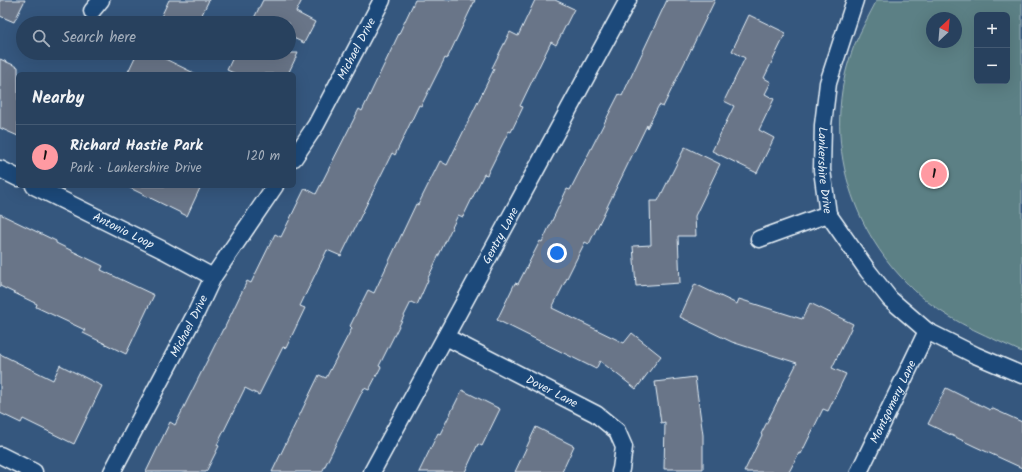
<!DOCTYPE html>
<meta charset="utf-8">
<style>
:root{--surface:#28415e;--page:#344c67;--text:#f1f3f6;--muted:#a5afbc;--line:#445a73;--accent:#ff9aa2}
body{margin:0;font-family:Kalam,sans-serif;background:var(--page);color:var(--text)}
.controls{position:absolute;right:12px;top:12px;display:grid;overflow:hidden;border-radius:6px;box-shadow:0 4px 16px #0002}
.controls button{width:36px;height:36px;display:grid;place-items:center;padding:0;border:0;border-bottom:1px solid var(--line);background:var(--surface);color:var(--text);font:20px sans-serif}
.compass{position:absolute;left:926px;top:12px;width:36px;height:36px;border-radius:50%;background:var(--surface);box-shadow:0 4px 16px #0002;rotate:26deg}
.you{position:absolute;left:557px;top:253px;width:14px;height:14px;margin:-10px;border:3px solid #fff;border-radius:50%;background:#1a73e8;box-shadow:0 0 0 6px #1a73e833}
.badge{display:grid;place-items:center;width:26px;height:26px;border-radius:50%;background:var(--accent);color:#111;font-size:13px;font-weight:700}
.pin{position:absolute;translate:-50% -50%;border:2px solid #fff;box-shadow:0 1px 4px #0006}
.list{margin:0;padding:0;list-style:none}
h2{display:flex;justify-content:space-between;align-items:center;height:52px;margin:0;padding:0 16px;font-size:17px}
h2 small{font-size:13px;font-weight:400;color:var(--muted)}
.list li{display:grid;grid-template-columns:26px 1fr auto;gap:12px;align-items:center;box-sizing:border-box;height:64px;padding:0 16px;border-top:1px solid var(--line)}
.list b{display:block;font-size:15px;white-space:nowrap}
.list p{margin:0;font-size:13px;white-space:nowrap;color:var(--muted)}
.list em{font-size:13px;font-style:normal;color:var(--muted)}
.icon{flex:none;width:22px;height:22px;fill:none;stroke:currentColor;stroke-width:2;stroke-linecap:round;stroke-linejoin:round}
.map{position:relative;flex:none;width:1022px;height:472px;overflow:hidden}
.search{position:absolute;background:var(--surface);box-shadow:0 4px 16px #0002;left:16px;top:16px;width:280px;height:44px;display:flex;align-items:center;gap:10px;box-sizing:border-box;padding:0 14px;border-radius:22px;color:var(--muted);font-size:15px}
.panel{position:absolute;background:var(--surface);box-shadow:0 4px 16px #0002;left:16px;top:72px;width:280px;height:116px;border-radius:6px}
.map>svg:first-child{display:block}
.green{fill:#5b8085;stroke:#a2b8be;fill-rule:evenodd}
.building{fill:#697588;stroke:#e8f1f8}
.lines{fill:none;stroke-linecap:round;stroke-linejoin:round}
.minor-casing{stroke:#e8f1f8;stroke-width:19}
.minor{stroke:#1f4a7a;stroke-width:16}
.labels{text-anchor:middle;stroke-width:3;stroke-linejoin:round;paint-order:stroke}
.street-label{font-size:12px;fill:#e8f1f8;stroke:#1f4a7a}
</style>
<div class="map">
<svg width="1022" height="472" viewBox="0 0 1022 472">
<rect width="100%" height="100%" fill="#35577e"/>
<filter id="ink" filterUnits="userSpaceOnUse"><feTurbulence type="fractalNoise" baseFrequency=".025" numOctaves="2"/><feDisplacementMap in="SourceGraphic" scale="8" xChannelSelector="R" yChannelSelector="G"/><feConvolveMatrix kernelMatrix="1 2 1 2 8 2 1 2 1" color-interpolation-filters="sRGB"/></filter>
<g filter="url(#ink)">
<!-- green -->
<path class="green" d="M877 0H1022V352C990 337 956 324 928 302 852 242 818 138 854 46 861 30 869 15 877 0ZM977 15H1007V81H977ZM932 18H956V42H932Z"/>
<!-- building -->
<g class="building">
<path d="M0 0H25L14 22 0 16Z"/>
<path d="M169 0H209L198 23H158Z"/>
<path d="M263 0H302L296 12 315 22 304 43 289 36V23H264L254 18Z"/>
<path d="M415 0H475L447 59 445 58 421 106 419 105 395 155 392 153 341 256 327 250 300 306 305 308 286 348 283 347 259 395 245 388 217 445 219 446 206 472H146L170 422 175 425 223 329H224L247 281 251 283 275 234 281 237 305 188 316 194 359 109 362 111Z"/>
<path d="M535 0H555L574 9 556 45 551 42 520 106 523 107 511 132 509 131 487 175 484 174 463 217 458 215 427 280H428L417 305 411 302 379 366 381 367 369 390 364 388 322 472H272L319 375 326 378 352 328 350 326 368 290 374 293 416 204 418 205 440 161 447 165 494 69 492 68 510 32 518 36Z"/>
<path d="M667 0H715L663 107 659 105 647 128V125L589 244 585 242 552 308 624 343 632 333 661 356 636 389 600 361 596 369 497 320 515 283 518 284 540 241 542 242 567 189 570 190 619 94 622 96Z"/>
<path d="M749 15 786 33 764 78 771 82 765 94 774 99 759 130 774 138 757 173 712 151 734 106 724 101 745 58 732 51Z"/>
<path d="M137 53H153L196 74H127Z"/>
<path d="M235 53H298L288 74H236L227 70Z"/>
<path d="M0 59 18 67V136L0 128Z"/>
<path d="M685 147 720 164 695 216 696 236H678L680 283 636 286 633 246 651 245 650 201H658Z"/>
<path d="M126 186H201L187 216Z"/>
<path d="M0 214 56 241V243L103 266 101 270 154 295 126 354 83 333 85 330 36 307 37 304 0 286Z"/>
<path d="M695 284 737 304 739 299 802 319 810 303 853 324 832 368 846 374 828 411 823 409 801 454 799 453 789 472H744L762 435 761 434 797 363 732 342 680 317Z"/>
<path d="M0 354 53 380 60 365 102 386 74 444 23 419 21 423 0 413Z"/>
<path d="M695 377 703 435V469H664L665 422 661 423 655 382Z"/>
<path d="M946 388 990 410 991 408 1022 422V468L974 446 928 424Z"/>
<path d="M462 390 500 409 482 446 478 444 465 472H419L438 433 440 434Z"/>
<path d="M536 427 574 446 562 472H515Z"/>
</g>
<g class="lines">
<!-- minor casing -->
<g class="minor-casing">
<g id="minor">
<path id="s1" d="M855 0 828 83 823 125 822 170 828 214 868 271 890 299 927 331 975 355 1022 375"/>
<path d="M92 11 101 0"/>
<path id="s2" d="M294 158 316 125 382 0"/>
<path d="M0 169 18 178"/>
<path id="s3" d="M34 186 165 251 213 277"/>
<path d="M759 239 828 214"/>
<path id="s4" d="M446 337 596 414 617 431 624 447 621 469 620 472"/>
<path d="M0 455 34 472"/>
<path id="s5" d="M112 472 197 311 213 277 275 186"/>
<path id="s6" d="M372 472 628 0"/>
<path id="s7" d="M859 472 927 331"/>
</g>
</g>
<!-- minor -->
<use href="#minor" class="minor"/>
</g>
</g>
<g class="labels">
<!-- street labels -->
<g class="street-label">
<text dy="4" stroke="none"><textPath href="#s2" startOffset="126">Michael Drive</textPath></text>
<text dy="4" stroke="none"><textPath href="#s1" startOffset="175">Lankershire Drive</textPath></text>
<text dy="4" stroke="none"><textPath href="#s3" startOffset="100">Antonio Loop</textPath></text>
<text dy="4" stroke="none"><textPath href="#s6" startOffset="269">Gentry Lane</textPath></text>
<text dy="4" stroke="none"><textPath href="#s5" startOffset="165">Michael Drive</textPath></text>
<text dy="4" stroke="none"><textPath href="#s4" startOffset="119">Dover Lane</textPath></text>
<text dy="4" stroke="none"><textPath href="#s7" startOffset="78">Montgomery Lane</textPath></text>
</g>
</g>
</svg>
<div class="controls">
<button>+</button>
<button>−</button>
</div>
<svg class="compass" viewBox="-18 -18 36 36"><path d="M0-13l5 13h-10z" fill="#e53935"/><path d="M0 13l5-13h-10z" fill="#a5afbc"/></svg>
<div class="you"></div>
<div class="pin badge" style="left:934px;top:174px">1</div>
<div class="search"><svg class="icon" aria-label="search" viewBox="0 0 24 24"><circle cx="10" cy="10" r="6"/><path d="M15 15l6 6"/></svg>Search here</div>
<section class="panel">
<h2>Nearby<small></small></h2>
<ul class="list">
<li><span class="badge">1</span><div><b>Richard Hastie Park</b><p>Park · Lankershire Drive</p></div><em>120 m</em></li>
</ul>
</section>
</div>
